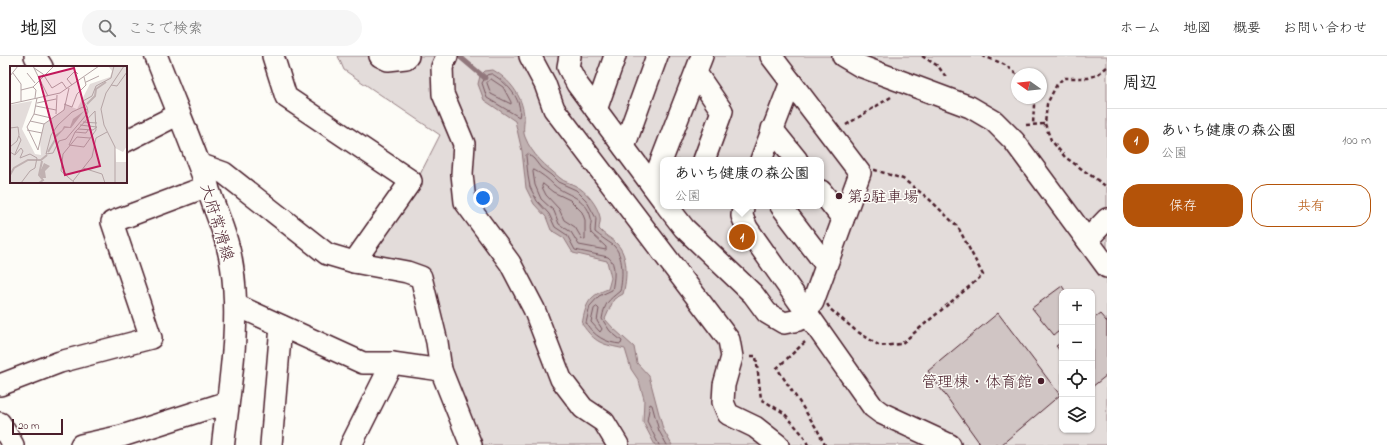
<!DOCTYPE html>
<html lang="ja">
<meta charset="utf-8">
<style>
:root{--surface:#fff;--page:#f6f6f6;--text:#222;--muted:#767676;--line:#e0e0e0;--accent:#b45309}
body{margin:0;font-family:"Indie Flower","Klee One",sans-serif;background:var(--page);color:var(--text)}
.controls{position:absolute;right:12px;bottom:12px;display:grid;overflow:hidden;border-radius:8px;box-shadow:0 1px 3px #0004}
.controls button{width:36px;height:36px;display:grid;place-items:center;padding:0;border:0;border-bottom:1px solid var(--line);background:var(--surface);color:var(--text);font:20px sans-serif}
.compass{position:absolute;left:1011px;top:12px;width:36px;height:36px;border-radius:50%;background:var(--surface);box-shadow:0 1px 3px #0004;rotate:285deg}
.scale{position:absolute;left:12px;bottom:10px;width:51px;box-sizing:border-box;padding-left:4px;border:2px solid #4a1f2b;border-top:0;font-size:11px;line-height:14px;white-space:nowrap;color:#4a1f2b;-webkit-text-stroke:3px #fdfcf7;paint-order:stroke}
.you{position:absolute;left:483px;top:142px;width:14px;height:14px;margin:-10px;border:3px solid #fff;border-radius:50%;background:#1a73e8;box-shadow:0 0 0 6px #1a73e833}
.badge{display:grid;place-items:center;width:26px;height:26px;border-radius:50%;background:var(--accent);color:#fff;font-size:13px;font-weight:700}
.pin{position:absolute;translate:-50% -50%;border:2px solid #fff;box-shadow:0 1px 4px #0006}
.popup{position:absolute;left:660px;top:101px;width:164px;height:52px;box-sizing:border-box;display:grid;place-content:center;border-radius:8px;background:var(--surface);filter:drop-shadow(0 1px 3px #0005);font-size:13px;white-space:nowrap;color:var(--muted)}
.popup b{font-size:15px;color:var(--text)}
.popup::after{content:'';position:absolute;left:50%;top:100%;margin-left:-8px;border:8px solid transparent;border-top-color:var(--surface)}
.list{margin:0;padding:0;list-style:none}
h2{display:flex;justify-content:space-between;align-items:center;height:52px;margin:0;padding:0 16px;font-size:17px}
h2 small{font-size:13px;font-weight:400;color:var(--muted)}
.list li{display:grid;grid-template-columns:26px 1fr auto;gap:12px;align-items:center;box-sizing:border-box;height:64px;padding:0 16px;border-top:1px solid var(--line)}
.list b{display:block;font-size:15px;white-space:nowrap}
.list p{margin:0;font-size:13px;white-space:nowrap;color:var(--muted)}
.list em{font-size:13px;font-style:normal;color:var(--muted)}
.actions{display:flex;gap:8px;padding:12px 16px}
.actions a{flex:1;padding:9px 0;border:1px solid var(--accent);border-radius:16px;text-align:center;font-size:14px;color:var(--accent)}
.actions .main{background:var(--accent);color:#fff}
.icon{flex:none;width:22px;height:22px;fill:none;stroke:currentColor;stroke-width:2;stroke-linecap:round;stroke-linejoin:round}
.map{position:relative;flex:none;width:1107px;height:389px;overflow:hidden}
header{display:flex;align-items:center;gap:24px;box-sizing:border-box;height:56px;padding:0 20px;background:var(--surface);border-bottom:1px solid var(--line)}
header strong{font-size:19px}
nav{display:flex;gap:22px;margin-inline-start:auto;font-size:14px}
.search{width:280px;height:36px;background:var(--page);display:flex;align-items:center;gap:10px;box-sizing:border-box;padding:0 14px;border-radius:22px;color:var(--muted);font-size:15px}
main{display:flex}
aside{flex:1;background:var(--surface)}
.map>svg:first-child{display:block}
.green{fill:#e3dcda;stroke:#967e82;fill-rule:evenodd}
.water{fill:#c0b1b1;stroke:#91777b}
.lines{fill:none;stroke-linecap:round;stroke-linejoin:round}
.shore{stroke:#795961;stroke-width:1}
.stream{stroke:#91777b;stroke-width:5}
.building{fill:#d0c5c4;stroke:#4a1f2b}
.minor-casing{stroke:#4a1f2b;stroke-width:24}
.major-casing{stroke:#4a1f2b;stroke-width:25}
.path{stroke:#4a1f2b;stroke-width:2.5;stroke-dasharray:4 3;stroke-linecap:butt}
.minor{stroke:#fdfcf7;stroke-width:21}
.major{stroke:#fdfcf7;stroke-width:22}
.poi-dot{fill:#4a1f2b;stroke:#fdfcf7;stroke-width:1.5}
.labels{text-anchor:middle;stroke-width:3;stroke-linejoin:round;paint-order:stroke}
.poi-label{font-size:16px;fill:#4a1f2b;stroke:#fdfcf7;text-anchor:start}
.street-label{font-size:16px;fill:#4a1f2b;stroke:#fdfcf7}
.inset-river{fill:none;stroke:#c0b1b1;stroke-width:2}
.inset-road{fill:none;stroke:#b5a4a5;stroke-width:1}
.view{fill:#c2185b;fill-opacity:0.15;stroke:#c2185b;stroke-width:2}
.inset-edge{fill:none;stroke:#4a1f2b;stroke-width:2}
</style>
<header>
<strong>地図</strong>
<div class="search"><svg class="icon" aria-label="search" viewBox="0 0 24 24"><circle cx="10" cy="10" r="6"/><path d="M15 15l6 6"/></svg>ここで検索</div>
<nav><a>ホーム</a><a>地図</a><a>概要</a><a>お問い合わせ</a></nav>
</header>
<main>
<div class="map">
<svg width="1107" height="389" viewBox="0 0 1107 389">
<rect width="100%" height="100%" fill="#fdfcf7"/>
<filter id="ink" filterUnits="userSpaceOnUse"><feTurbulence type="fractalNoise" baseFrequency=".025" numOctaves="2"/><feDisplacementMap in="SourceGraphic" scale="8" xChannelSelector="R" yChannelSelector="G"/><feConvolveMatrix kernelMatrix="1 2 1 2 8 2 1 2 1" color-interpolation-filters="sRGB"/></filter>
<g filter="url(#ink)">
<!-- green -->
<path class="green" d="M338 0H1107V389H471L421 221 354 206 401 156 440 79 344 14ZM1017 18H1041V42H1017ZM663 104H821V150H663ZM1062 236H1092V374H1062Z"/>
<!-- water -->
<path class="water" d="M493 14C510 24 522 39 524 60 525 67 522 73 525 81 532 99 546 110 560 122 564 126 571 127 576 130 586 135 598 150 600 161 601 165 599 170 599 173 604 179 611 182 616 187 629 199 627 223 623 238L614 243 605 263 613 272 634 291 637 307 649 320 663 373 672 389H655L643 366 644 343 639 325 631 313 625 293C602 288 596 288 582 268 586 248 588 240 608 233L611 222 607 205 573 197 564 182 551 174 546 161 534 148 526 132 522 95 515 65 484 44 478 28 480 20 485 15Z"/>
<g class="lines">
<!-- shore -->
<g class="shore">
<path d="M492 18C505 25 524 44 519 61L487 42 482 27 487 19Z"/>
<path d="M491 23 503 31 511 46V48L491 38 487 27Z"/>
<path d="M528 98 534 103 541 112 551 119 558 126 576 134 586 144 596 162 595 176C601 181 607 185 613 189 624 199 623 222 620 235 608 245 605 246 602 263L610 275 622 285 621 288C606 287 594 280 586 267L590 250 599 240 612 234C614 225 617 207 608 201L575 194 567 179 555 171 549 158 537 145 530 131 528 120 526 100Z"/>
<path d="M534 114C542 118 548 123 554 129 566 140 586 140 591 162 592 167 589 172 591 177L606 191V194L579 189 571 176 559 168 554 155 541 143 535 129 533 116Z"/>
<path d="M543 128 553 136 570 144 582 156 585 164V184L582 183 575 171 564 164 559 153 546 139 542 131Z"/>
<path d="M597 251 599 253 597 265 602 273 600 276 591 266 594 253Z"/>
<path d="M659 389 647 365 650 348 652 349 659 375 667 389"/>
</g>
<!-- stream -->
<path class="stream" d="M459 0 485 22"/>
</g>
<!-- building -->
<g class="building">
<path d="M1062 230 1066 236H1062V273L1054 279 1032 252Z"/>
<path d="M998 257 1060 339 1001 389H981L928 315Z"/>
<path d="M1100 258 1107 266V319L1092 331V264Z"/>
<path d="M1062 286V297L1056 290Z"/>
</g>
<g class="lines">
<!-- minor casing -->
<g class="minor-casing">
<g id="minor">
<path d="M35 0 42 11"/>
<path d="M273 0 286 41 411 125 354 206"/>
<path d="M380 0 388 4 406 2 408 0"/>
<path d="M447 0 442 11 443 38 464 88 462 118 465 146 510 207 534 253 561 323 583 352 604 366 618 389"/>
<path d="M530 0 545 28 554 53 729 284 732 301 724 329 723 346 728 358 755 371 778 389"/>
<path d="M570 0 568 11 577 28 663 144"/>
<path d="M843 0 860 10 970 51 994 65 1014 85 1107 211"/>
<path d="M696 17 722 55 704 104"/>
<path d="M596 54 615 0"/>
<path d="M772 73 797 104"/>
<path d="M126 85 179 58"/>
<path d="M624 91 657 0"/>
<path d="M761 104 791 26"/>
<path d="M199 108 224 117 327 198 354 206 407 216 421 221 437 286 441 314 471 389"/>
<path d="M652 129 702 0"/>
<path d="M821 135 843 163"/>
<path d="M667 150 684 172 753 238 767 257 784 267 799 264 813 246 860 117 771 0"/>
<path d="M743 150 742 160 747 172 873 351 881 357 950 389"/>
<path d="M781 150 826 209"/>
<path d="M1087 184 1107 163"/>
<path d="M236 249 363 307H392L441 314"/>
<path d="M0 329 60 306 151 282 112 166 208 130"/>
<path d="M0 367 13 389"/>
<path d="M81 389 122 380 228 346"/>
<path d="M271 389 281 270"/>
<path d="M351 389 392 307"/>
</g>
</g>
<!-- major casing -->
<g class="major-casing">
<path id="major" d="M156 0C175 49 196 97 213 147 221 168 229 189 232 211 241 269 229 331 223 389"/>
</g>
<!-- path -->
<g class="path">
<path d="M922 0 938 10 946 21"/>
<path d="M982 0C995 4 1009 9 1017 19"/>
<path d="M1107 11 1097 19 1088 22H1064L1057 28 1047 48 1045 68 1051 84 1065 101 1107 131"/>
<path d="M1031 42 1034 49 1033 69"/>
<path d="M846 69 891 41"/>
<path d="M1026 69 1045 68"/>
<path d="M867 114H875L903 123 929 143 958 171 983 219 901 288 880 290 855 274 830 253 819 234Z"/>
<path d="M805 286 777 312 817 373 825 389"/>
<path d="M751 300H756L761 343 784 357 803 379 808 389"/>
</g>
<!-- minor -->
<use href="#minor" class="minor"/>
<!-- major -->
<use href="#major" class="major"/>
</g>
</g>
<!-- markers -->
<g class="poi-dot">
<circle cx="839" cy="140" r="4"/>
<circle cx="1041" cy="325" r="4"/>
</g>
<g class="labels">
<!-- poi labels -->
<g class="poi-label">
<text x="847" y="146">第2駐車場</text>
<text x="1033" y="331" text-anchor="end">管理棟・体育館</text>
</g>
<!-- street labels -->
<g class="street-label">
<text transform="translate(218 166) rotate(73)" y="6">大府常滑線</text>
</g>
</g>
<!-- overview -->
<g transform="translate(10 10)">
<rect width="117" height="117" fill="#fdfcf7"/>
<path d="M98 0H117V80L113 86 105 82 106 96H117V117H0V39L22 35 12 63 25 88 31 89 30 76 34 58 54 44V38L67 43 80 18 100 11 102 5Z" fill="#e3dcda"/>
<path d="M74 45 61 62H55L44 74V70L52 64 54 60 60 61 63 53ZM34 97 40 100 35 105 36 112H32L29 108Z" fill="#c0b1b1"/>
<path class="inset-river" d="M77 38 85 30 86 23 96 16M38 86 45 74M0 109 4 102 18 94H31L37 89M29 117 33 114 29 109 32 95"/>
<path class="inset-road" d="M23 0 38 30M24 2 33 8 42 22 52 16 57 23M3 7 11 18V35M17 7 25 17M0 10 8 0M76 16 89 10M62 19 57 13 65 5 68 8M101 19 107 20 117 6M23 21 44 0M11 24 23 21 26 24 25 32M27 32 24 48 17 61 28 84 34 58 54 44 59 22M27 37 46 33M0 38 50 27 89 0M54 38 62 41 67 28 76 19 74 11M26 40 46 44M77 44 73 41 62 46 48 59 41 69 36 88 43 87 49 75 56 73 77 48 78 46 77 41 73 35 82 30 86 20 101 12 104 0M85 45 86 64 74 81 59 79 65 66ZM24 48 41 52M46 48 47 29M20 55 34 58M73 56 87 57M70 59 87 61M0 62 8 61 9 69 7 75 0 81M68 63 83 64 87 61M17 64 32 67M65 66 76 67 78 64M0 86 5 89 11 82 13 85 10 92 20 88 27 92M5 88 11 74 9 70M73 102 92 108 95 117M63 115 82 91 86 72 97 66M11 117 20 105 25 102 27 92M65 117 51 105 53 88 67 71 80 72M105 117V81L94 59 91 43 96 27 114 0"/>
<path class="view" d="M64 2 90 100 55 109 29 11Z"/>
<rect width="117" height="117" class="inset-edge"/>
</g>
</svg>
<div class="controls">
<button>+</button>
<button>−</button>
<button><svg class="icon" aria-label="locate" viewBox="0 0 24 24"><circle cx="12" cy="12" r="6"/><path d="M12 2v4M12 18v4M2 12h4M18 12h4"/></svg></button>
<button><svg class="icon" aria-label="layers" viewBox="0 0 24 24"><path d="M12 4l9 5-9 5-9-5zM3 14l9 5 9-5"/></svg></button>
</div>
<svg class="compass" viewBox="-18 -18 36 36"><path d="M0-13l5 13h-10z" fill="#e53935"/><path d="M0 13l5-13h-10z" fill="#767676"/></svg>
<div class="scale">20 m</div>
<div class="you"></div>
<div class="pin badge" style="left:742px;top:181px">1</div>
<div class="popup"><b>あいち健康の森公園</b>公園</div>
</div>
<aside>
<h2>周辺<small></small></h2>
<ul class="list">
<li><span class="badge">1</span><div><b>あいち健康の森公園</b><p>公園</p></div><em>100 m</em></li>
</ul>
<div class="actions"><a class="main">保存</a><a>共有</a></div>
</aside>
</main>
